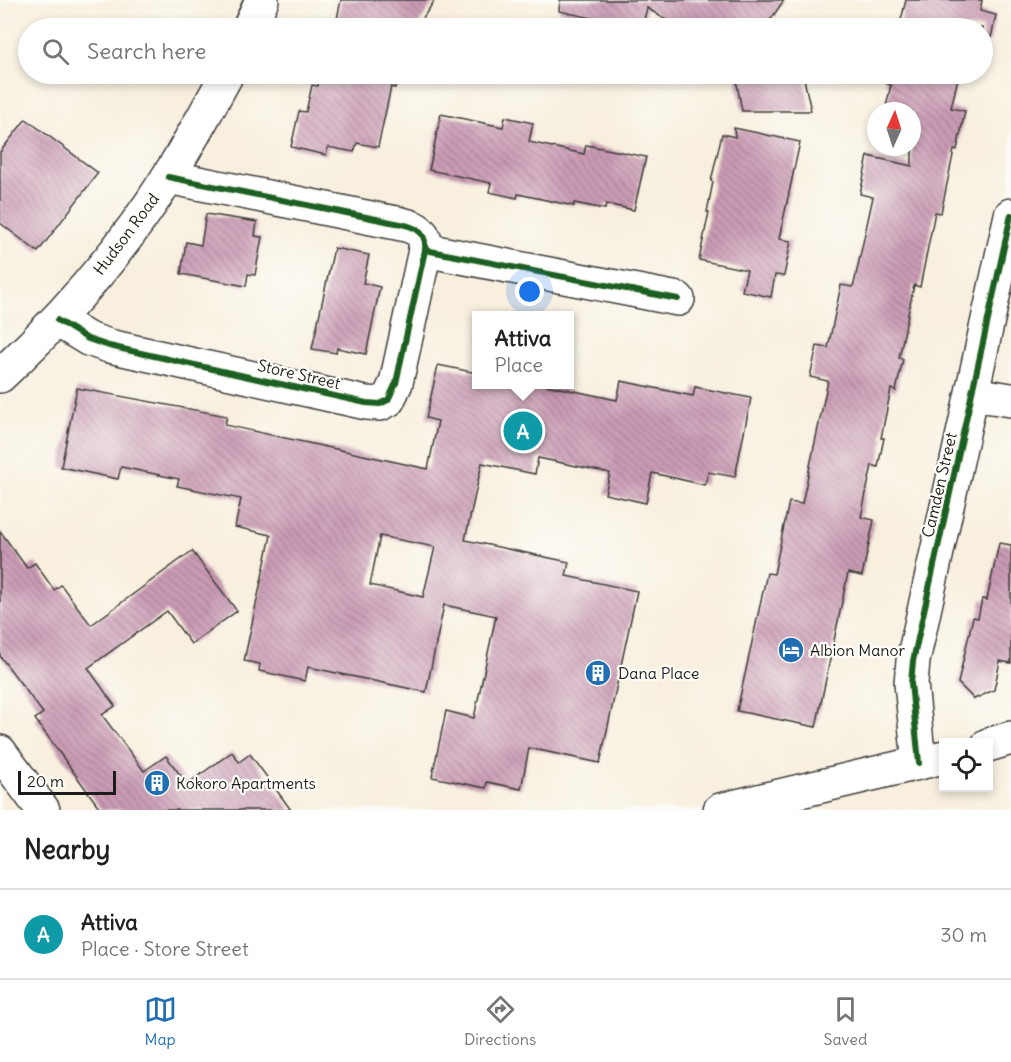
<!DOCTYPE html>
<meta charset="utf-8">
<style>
:root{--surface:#fff;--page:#f6f6f6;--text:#202124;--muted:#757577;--line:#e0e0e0;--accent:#1f6fb2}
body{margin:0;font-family:Delius,sans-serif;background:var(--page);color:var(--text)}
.controls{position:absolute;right:18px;bottom:18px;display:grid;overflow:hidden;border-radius:0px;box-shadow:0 3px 9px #0003}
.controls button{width:54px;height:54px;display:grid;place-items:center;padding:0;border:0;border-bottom:2px solid var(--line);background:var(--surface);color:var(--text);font:30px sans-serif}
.compass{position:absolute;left:867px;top:102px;width:54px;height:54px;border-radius:50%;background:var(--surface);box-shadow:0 3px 9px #0003;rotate:3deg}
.scale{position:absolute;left:18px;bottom:15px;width:98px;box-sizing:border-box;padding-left:6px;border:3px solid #1c1c1c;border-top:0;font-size:16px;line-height:21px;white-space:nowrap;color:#1c1c1c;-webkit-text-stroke:4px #fdfcf7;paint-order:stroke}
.you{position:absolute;left:530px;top:292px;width:21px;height:21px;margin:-15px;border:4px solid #fff;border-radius:50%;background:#1a73e8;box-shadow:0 0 0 9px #1a73e833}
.badge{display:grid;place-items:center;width:39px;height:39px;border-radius:50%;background:var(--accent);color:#fff;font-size:20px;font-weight:700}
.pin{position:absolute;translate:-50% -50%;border:3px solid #fff;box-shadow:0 2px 6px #0006}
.popup{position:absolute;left:472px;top:311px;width:102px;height:78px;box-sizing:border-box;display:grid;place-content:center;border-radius:0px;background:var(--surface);filter:drop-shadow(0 2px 4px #0005);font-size:20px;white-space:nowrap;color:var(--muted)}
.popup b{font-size:22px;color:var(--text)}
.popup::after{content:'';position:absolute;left:50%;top:100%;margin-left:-12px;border:12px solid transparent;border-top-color:var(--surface)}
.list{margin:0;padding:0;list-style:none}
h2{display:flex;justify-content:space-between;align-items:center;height:78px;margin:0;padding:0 24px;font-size:26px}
h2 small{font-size:20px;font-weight:400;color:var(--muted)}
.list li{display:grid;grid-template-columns:39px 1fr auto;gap:18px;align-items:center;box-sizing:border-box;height:90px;padding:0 24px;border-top:2px solid var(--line)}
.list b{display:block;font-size:22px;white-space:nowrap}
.list p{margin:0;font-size:20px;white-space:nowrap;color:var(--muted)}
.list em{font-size:20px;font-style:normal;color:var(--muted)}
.icon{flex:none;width:33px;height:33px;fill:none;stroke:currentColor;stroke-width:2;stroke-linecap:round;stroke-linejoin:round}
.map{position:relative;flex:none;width:1011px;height:810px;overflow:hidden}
.search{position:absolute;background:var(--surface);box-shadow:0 3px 9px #0003;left:18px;right:18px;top:18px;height:66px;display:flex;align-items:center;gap:15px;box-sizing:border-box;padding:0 21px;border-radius:33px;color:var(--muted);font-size:22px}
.sheet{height:168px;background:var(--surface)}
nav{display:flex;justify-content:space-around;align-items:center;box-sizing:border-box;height:84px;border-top:2px solid var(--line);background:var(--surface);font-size:16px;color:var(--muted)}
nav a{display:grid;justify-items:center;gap:3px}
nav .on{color:var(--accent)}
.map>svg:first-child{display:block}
.building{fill:url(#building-back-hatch);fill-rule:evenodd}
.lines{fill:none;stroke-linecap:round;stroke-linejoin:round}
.minor-casing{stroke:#3d3c39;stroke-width:36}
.secondary-casing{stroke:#3d3c39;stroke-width:36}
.trunk-casing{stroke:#3d3c39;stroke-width:36}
.minor{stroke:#fff;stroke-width:33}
.secondary{stroke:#fff;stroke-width:33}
.trunk{stroke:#fff;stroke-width:33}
.cycleway-casing{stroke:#fdfcf7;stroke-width:10}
.cycleway{stroke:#1b5e20;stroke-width:6}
.labels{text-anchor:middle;stroke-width:4.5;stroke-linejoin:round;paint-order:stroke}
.street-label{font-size:16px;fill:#1c1c1c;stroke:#fdfcf7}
.poi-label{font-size:16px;fill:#1c1c1c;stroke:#fdfcf7;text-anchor:start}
</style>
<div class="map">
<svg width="1011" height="810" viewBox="0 0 1011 810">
<defs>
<pattern id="building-back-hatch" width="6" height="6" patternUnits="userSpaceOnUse" patternTransform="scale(1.5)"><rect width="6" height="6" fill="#cb9bb5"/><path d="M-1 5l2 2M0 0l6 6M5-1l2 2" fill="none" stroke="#a47e92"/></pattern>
</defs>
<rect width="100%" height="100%" fill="#fdfcf7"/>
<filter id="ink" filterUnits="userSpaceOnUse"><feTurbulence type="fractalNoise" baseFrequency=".0167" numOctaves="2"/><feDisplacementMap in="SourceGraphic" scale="12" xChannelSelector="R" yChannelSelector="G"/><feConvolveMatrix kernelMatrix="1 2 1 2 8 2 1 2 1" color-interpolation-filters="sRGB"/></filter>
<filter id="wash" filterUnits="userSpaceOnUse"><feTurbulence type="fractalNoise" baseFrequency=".008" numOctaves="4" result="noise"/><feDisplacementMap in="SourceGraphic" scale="24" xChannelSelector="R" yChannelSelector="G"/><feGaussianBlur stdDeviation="1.35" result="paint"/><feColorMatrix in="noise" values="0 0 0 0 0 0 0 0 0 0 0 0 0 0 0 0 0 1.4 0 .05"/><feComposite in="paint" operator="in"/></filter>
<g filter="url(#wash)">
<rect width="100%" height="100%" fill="#f8efde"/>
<g id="blocks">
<!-- building -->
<g class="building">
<path d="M341 0H435L416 28H335Z"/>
<path d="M560 0H784L765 28H679L647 8 642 28H638L559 11Z"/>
<path d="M906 0H982L980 11 996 15 990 42 982 40V28H899Z"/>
<path d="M321 74H398L395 88 391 87 378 147 357 143 354 152 328 147 326 155 291 147 299 111 306 112 312 85 318 86Z"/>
<path d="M735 74H803L811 111H742Z"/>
<path d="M887 74H959L951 108 965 111 957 150H954L941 213 935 212 920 287 914 285 899 358 903 359 896 391 891 389 881 438H884L878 467 872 465 861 517 874 520 862 576 848 573 816 727 737 711 767 573 774 574 789 502 802 504 828 381 810 377 817 346 828 348 841 285 852 287 854 284 873 197 860 194 868 156 912 166V111H885L891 85 885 83Z"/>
<path d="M441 114 503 127 505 117 533 123 529 142 584 154 586 145 646 157 634 210 606 204 605 209 574 203V206L518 194 517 198 489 192 491 183 429 170Z"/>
<path d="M26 119 98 173 38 252 0 223V152Z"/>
<path d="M734 128 800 142 779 239 791 241 784 276 775 275 771 297 742 291 747 270 699 260 709 212H707L713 182 711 181 722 134 735 137Z"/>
<path d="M206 214 257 222 255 236 262 237 255 275 248 274 246 286 181 274 186 242 201 245Z"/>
<path d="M334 248 369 255 363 283 380 287 366 354 337 348 336 353 312 349Z"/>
<path d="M438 365 477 373V384H541L617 400 621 381 693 396 695 387 751 398 735 477 708 472 705 485 652 473 646 503 605 494 610 473 538 458 535 474 482 463 465 540 569 562 566 576 637 591 600 763 529 748 521 789 487 782 486 788 432 777 446 711 474 718 496 616 444 605 426 692 308 667 305 681 259 671 260 664 244 661 271 535 235 527 241 499 177 486 179 479 121 467 118 479 61 467 77 388 227 416 225 425 428 469 438 421 426 418ZM380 536 435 547 423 597 370 585Z"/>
<path d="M0 531 27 568 35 563 54 590 61 585 91 625 192 551 237 611 191 644 167 611 88 668 115 706 102 715 144 771 166 756 187 784 232 752 239 762 250 754 291 810H101L35 719 43 713 0 656Z"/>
<path d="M999 543 1011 545V663L1000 661 994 690 974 699 958 683 973 617 978 618 982 599 987 600Z"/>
</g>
</g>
</g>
<g filter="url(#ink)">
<use href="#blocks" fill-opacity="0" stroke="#3d3c39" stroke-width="1.5"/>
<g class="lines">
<!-- minor casing -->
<g class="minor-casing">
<g id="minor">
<path d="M425 250 678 299"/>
<path d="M57 320 88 339 109 346 366 403 380 404 388 400 396 383 425 250C428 225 404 225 386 221L168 177"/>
<path d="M973 394 1011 400"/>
<path d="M0 752 43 810"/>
<path d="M919 763 911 683 913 661 1011 215"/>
</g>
</g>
<!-- secondary casing -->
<g class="secondary-casing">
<g id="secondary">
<path d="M249 28 262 0"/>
<path d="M0 376C63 317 122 251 168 177 189 144 208 109 227 74"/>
</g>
</g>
<!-- trunk casing -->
<g class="trunk-casing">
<g id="trunk">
<path d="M988 745 1011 738"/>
<path d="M720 810 944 757"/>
</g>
</g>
<!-- minor -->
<use href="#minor" class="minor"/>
<!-- secondary -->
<use href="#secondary" class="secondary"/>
<!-- trunk -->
<use href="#trunk" class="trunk"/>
<!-- cycleway casing -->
<g class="cycleway-casing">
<g id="cycleway">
<path d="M425 250 678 299"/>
<path d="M57 320 88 339 109 346 366 403 380 404 388 400 396 383 425 250C428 225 404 225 386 221L168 177"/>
<path d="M919 763 911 683 913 661 1011 215"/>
</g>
</g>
<!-- cycleway -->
<use href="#cycleway" class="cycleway"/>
</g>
</g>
<!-- icons -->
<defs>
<g id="hotel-disc" transform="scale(1.35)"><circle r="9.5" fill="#1f6fb2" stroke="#fdfcf7"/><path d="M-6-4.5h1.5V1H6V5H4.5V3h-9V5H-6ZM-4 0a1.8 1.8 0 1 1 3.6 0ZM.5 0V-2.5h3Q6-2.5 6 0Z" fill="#fff"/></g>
<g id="building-disc" transform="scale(1.35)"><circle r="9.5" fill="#1f6fb2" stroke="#fdfcf7"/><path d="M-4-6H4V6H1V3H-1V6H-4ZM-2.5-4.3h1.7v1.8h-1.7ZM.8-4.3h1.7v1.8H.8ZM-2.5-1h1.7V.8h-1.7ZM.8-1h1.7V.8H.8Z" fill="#fff"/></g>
</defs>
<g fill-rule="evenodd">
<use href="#hotel-disc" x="791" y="650"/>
<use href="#building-disc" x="598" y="673"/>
<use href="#building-disc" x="157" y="783"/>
</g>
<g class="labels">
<!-- street labels -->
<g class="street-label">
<text transform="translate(126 234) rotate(-53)" y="6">Hudson Road</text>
<text transform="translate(299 374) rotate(13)" y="6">Store Street</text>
<text transform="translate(939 485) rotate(-77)" y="6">Camden Street</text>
</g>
<!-- poi labels -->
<g class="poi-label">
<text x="810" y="656">Albion Manor</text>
<text x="618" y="679">Dana Place</text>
<text x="176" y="789">Kokoro Apartments</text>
</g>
</g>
</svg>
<div class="controls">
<button><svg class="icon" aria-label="locate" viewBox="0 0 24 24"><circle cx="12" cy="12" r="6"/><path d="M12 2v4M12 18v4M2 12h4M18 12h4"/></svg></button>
</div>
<svg class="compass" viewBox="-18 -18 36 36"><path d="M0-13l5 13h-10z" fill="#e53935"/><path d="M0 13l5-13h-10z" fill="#757577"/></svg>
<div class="scale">20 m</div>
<div class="you"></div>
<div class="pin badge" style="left:523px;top:431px;background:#0f9aa8">A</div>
<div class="popup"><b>Attiva</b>Place</div>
<div class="search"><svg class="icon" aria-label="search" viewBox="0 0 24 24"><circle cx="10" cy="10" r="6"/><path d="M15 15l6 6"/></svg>Search here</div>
</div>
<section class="sheet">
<h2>Nearby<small></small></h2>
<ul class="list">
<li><span class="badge" style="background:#0f9aa8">A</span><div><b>Attiva</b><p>Place · Store Street</p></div><em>30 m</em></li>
</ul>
</section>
<nav>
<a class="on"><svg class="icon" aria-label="map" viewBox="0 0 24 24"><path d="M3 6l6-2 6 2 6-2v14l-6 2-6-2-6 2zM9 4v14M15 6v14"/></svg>Map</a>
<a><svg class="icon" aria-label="directions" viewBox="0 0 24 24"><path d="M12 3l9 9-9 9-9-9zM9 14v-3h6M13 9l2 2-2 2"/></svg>Directions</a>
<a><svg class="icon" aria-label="saved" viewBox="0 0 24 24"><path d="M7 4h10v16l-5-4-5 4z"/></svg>Saved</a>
</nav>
